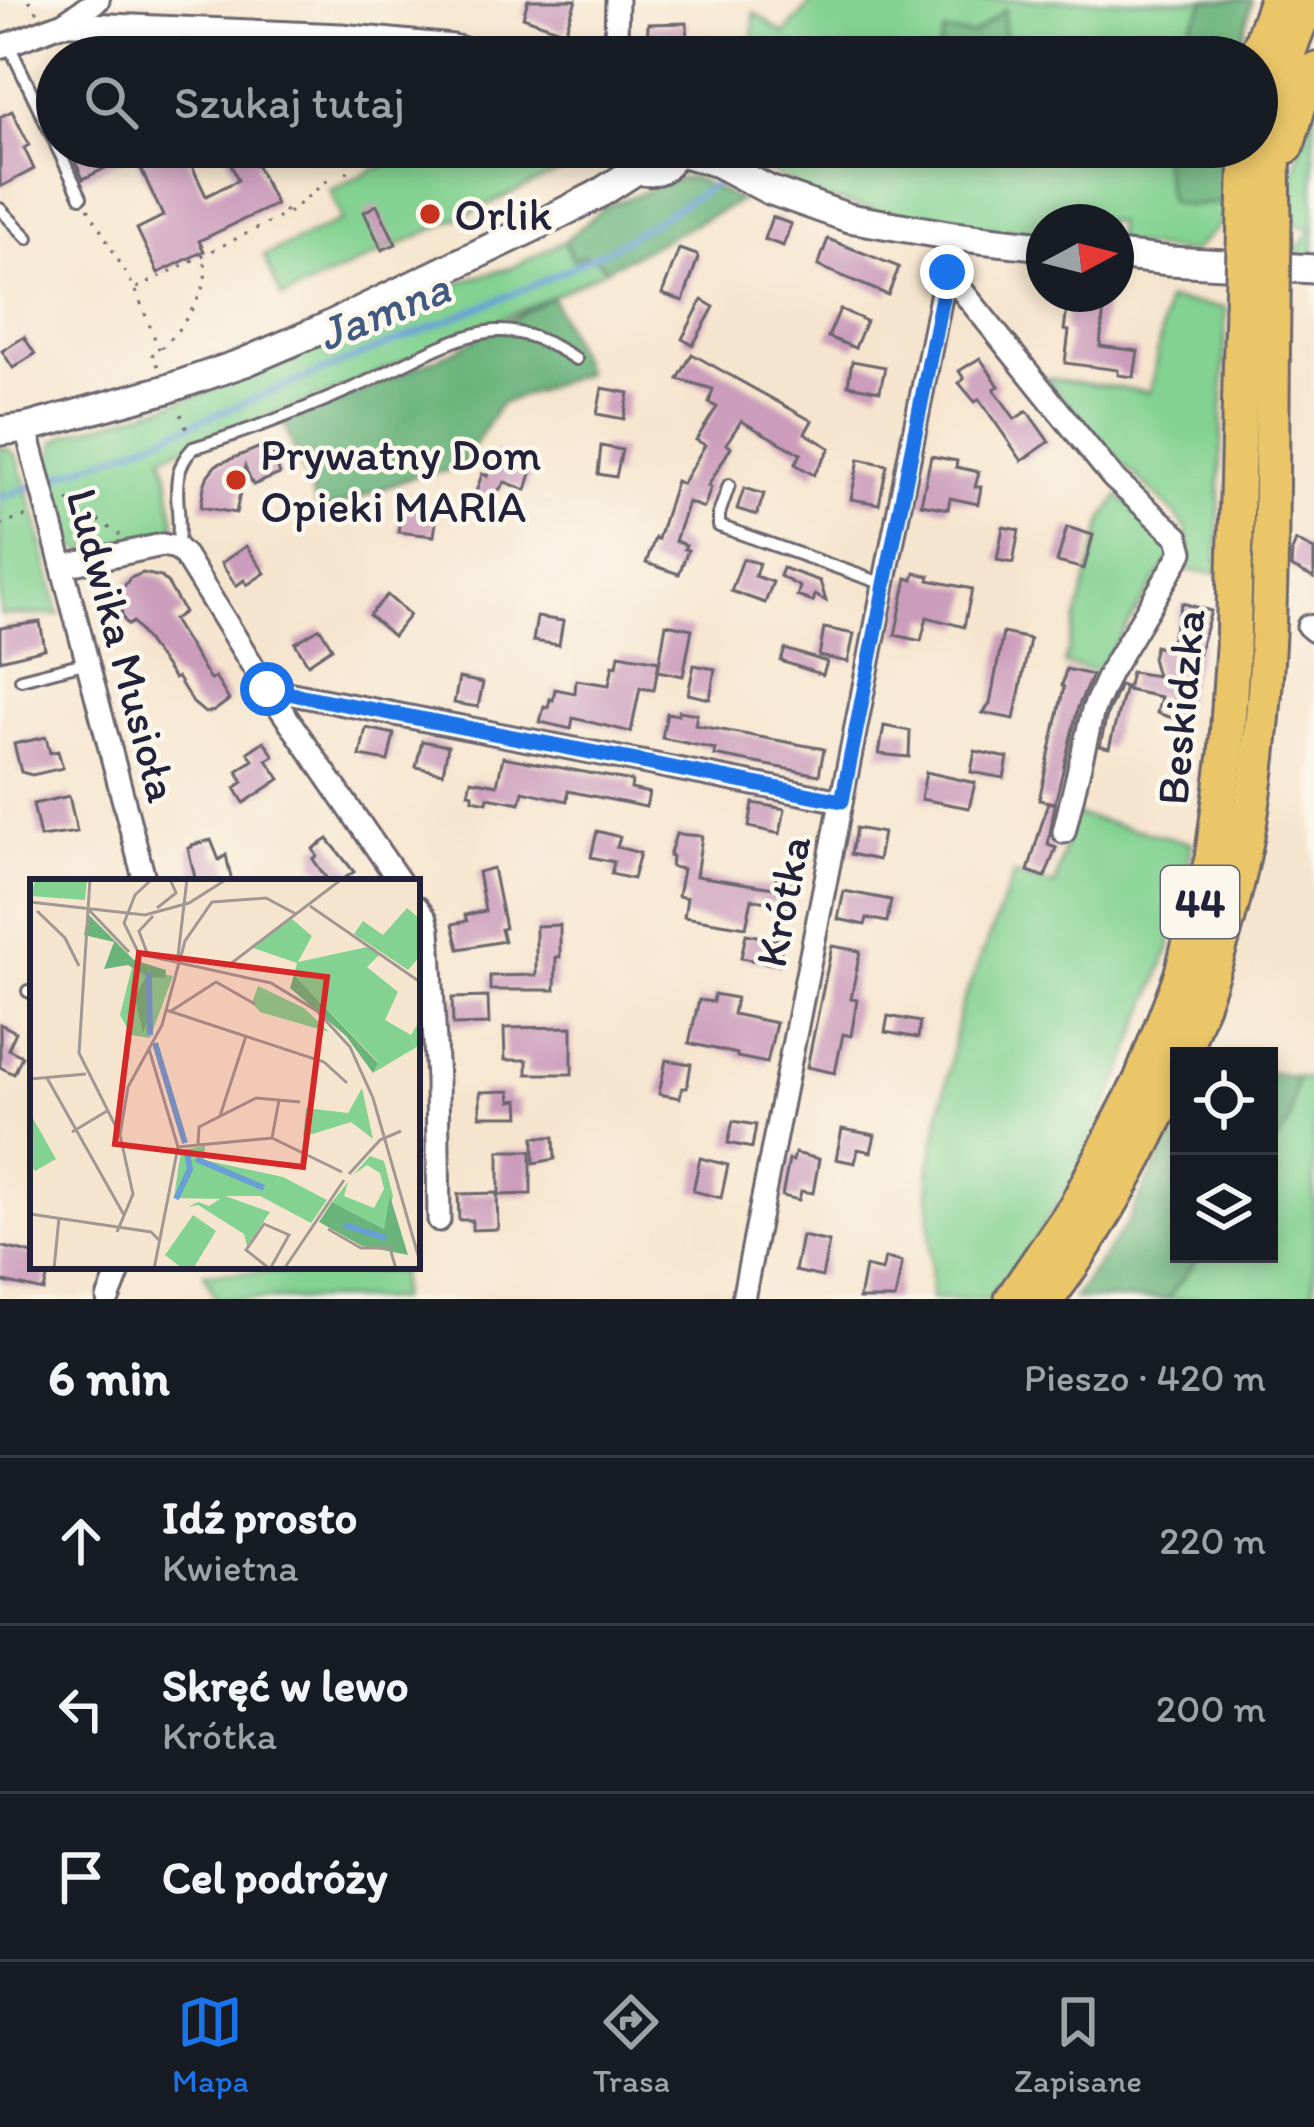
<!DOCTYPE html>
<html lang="pl">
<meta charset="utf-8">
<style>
:root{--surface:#171b24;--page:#20242c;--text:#f1f3f6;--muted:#9ea1a6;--line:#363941;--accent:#1a73e8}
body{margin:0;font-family:Itim,sans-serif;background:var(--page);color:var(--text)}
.controls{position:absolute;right:36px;bottom:36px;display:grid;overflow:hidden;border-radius:0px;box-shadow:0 6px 18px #0003}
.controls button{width:108px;height:108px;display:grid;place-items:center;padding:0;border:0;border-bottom:3px solid var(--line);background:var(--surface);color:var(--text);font:60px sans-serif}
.compass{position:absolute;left:1026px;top:204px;width:108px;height:108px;border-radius:50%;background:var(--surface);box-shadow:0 6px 18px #0003;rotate:83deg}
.stop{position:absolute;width:36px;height:36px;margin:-27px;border:9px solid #1a73e8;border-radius:50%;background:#fff}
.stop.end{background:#1a73e8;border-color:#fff;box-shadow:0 3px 12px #0008}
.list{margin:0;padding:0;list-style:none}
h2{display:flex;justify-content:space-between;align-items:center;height:156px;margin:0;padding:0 48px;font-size:51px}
h2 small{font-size:39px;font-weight:400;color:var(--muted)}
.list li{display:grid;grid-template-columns:78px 1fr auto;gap:36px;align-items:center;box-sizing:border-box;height:168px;padding:0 48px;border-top:3px solid var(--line)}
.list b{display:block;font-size:45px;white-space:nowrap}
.list p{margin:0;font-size:39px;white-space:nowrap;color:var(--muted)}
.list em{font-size:39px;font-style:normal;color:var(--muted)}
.icon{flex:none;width:66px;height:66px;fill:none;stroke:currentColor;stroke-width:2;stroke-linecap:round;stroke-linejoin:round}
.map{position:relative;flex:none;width:1314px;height:1299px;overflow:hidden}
.search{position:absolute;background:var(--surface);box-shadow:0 6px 18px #0003;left:36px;right:36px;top:36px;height:132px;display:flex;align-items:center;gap:30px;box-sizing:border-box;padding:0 42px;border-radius:66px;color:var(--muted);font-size:45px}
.sheet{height:660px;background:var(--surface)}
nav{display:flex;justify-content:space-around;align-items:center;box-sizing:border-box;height:168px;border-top:3px solid var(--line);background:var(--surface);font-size:33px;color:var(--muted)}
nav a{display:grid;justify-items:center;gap:6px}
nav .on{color:var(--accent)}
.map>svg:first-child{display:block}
.green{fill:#83d291;stroke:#527a66;stroke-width:3}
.forest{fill:#6ab47b;stroke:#466b5b;stroke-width:3}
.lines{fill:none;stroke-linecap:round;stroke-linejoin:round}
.stream{stroke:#699fd6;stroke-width:6}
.building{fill:#cb9cbb}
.service-casing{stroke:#6c666e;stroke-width:16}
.minor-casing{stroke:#6c666e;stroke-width:27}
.tertiary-casing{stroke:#6c666e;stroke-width:33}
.primary-casing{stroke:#6c666e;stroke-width:39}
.path{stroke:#6c666e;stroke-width:3;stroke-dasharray:3 9;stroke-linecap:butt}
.service{stroke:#fff;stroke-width:10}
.minor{stroke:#fff;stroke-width:21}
.tertiary{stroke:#fff;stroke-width:27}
.primary{stroke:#ebc669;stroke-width:33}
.primary-bridge-casing{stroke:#6c666e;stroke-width:39;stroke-linecap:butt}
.primary-bridge{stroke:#ebc669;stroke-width:33}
.route{stroke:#1a73e8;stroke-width:15}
.poi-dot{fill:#c8321e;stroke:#fbf7ec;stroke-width:4.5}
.labels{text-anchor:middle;stroke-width:9;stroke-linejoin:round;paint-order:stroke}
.shield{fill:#fbf7ec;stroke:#636270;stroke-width:3}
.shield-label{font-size:42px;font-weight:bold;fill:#22223b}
.poi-label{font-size:45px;fill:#22223b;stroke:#fbf7ec;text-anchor:start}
.street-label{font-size:45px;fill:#22223b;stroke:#fbf7ec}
.water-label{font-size:48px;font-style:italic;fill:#425a81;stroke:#fbf7ec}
.inset-river{fill:none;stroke:#699fd6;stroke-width:6}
.inset-road{fill:none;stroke:#a19793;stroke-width:3}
.view{fill:#d62828;fill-opacity:0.15;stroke:#d62828;stroke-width:6}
.inset-edge{fill:none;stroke:#22223b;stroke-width:6}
</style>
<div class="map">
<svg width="1314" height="1299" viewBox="0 0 1314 1299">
<rect width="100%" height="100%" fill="#fbf7ec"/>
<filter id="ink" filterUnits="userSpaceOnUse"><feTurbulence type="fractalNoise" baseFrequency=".00833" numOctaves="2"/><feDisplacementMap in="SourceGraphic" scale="24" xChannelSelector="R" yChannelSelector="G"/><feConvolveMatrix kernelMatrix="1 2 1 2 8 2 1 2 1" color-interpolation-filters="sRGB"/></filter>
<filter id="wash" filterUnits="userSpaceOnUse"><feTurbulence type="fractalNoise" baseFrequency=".004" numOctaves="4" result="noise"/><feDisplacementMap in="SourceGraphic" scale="48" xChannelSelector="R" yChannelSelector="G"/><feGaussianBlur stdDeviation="2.7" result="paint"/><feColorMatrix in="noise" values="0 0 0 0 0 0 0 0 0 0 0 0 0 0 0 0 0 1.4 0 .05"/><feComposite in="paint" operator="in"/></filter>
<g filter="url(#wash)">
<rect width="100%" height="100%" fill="#f6e5ce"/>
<!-- green -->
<g class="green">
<path d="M814 0H1206L1172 57H752L754 12 784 34Z"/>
<path d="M1314 109V258L1289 256V249L1303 244 1311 228 1288 223C1288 184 1299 145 1314 109Z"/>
<path d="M423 147H548L559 172 282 298 264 256 342 220 330 190Z"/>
<path d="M748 147H1160L1169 202 1186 206 1224 203 1222 223 1191 253 1116 243V222H1044V235L924 221 808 194 743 156Z"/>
<path d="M564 241 573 259 587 255 599 261 606 269 552 297 331 393 163 455 168 475 176 534 85 552 70 545 50 464 55 442 66 435 167 405 271 368 468 279 511 268Z"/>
<path d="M1167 300 1226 308 1217 573 1183 570 1190 551 1187 531 1177 516 1115 456 1044 378 1150 392Z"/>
<path d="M0 447 10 450 18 458 36 519 59 615H0Z"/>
<path d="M1119 496 1171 539 1173 554 1098 671 1064 664 1104 517Z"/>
<path d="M1072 814 1192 843 1170 947 1125 1065 1078 1171 1022 1260 989 1299H931L929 1172 960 1010 1014 874 1055 886Z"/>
<path d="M1297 1077 1314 1080V1299H1167L1201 1254H1269V1153L1289 1123Z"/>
<path d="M400 1271 399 1299H216L204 1273Z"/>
</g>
<!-- forest -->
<g class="forest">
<path d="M1206 0H1252L1238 57H1172Z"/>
<path d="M1005 9 1004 37 1056 42 1110 31 1158 49 1157 57H937L944 32 973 35Z"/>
<path d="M1160 147H1224V203L1186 206 1169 202Z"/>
<path d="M693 177 740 201 606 269 599 261 587 255 573 260 565 241 604 207 674 180Z"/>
<path d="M552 297 585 373 500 404 460 469 415 476 320 513 284 424 451 352Z"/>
<path d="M1269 1072 1297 1077 1289 1123 1269 1153Z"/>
<path d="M1179 1120V1254H1201L1167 1299H1073L1127 1223Z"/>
</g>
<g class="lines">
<!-- stream -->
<g class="stream">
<path d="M741 167 772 147"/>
<path d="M0 498 121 453 532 286 609 249 725 178"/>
</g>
</g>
<g id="blocks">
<!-- building -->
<g class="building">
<path d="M528 0H576L565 32 523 17Z"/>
<path d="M687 23 688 57 647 55 648 24Z"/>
<path d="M12 111 29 145 24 148 34 169 0 187V117Z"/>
<path d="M77 147H183L206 196 238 180 223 147H254L261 162 256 164 276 204 199 241 204 251 158 273 137 229 163 216 134 154 83 179 70 151Z"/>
<path d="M377 205 396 244 382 250 364 212Z"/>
<path d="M772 217 791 224 783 246 764 239Z"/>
<path d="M828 239 899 267 888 295 818 266Z"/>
<path d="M679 249 697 255 698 258 683 301 662 294Z"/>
<path d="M702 300 714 307 693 345 682 339Z"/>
<path d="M1068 302 1104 307 1100 346 1138 351 1134 377 1118 375V370L1065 363 1069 331 1064 330Z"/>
<path d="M840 309 866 321 855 348 828 337Z"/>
<path d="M24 337 35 354 13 368 2 351Z"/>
<path d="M692 354 812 421 805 433 830 448 814 475 795 464 801 454 741 421 726 444 731 447 708 486 711 487 704 508 688 502 675 541 686 545 684 549 688 550 679 574 646 563 655 538 658 539 676 481 682 484 705 445 696 440 717 407 709 403 713 389 678 379Z"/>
<path d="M980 358 999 386 994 389 1015 419 1027 411 1049 442 1022 461 979 399 975 402 959 383 964 379 959 371Z"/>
<path d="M852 361 885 367 880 391 848 385Z"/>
<path d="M602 388 629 393 624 419 597 414Z"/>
<path d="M268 444 280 474 253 485 245 467 236 513 201 507 204 486 208 475 216 465Z"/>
<path d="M601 446 622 450 616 477 598 474Z"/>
<path d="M495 453 533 467 526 490 505 482 489 503 474 498 482 474 487 476Z"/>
<path d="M931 456 957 461 956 467 979 472 975 487H981L978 504 950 498 948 509 921 504Z"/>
<path d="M859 459 887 465 879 504 851 499Z"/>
<path d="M744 488 764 494 757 515 737 509Z"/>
<path d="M401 510 437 514 434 536 398 532Z"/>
<path d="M1003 527 1019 530 1013 563 997 560Z"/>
<path d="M1067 527 1093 535 1084 569 1057 562Z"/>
<path d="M1296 541 1314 550V578L1291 567 1292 551Z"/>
<path d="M246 546 265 573 247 585 244 580 236 586 221 563Z"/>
<path d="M743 559 759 563 755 576 773 582 765 603 731 591Z"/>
<path d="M783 568 820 581 826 601 815 595 813 602 797 596 800 587 780 576Z"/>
<path d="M143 573 161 577 167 582 184 612 173 620 210 680 215 677 229 700 214 711 205 713 193 703 177 677 174 679 133 622 128 625 123 618 119 602 120 592 130 578Z"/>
<path d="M915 573 930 576 929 580 972 589 964 627 927 617 921 641 895 635 907 578 913 580Z"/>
<path d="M387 595 410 615 393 636 369 615Z"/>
<path d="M1182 603 1211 611 1179 720 1157 713 1161 697 1127 690 1131 672 1157 676 1152 658 1155 646 1168 651Z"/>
<path d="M537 617 563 621 559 645 533 641Z"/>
<path d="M40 622 45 649 0 660V628Z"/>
<path d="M666 624 692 629 683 676 658 671Z"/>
<path d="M320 628 332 648 308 664 295 643Z"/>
<path d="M824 628 854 634 848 662 819 656Z"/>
<path d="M1003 633 1030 639 1014 719 983 713 990 704Z"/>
<path d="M785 649 827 662 823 675 781 661Z"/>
<path d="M619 654 659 661 654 690 640 688 631 732 573 718 571 729 540 722 544 707 548 708 550 699 553 700 555 689 575 693 576 680 609 685 613 665 617 666Z"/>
<path d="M694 665 715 669 710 699 688 694Z"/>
<path d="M1066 669 1092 675 1078 707 1055 803 1039 800 1064 687 1062 686Z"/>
<path d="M459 678 483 683 478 707 454 703Z"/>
<path d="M1120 685 1125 687 1109 748 1100 746 1107 715Z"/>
<path d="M679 711 697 714 695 725 824 749 819 775 714 755 715 749 662 738 667 713 678 715Z"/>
<path d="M884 726 910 731 909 757 879 754Z"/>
<path d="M366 728 394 734 388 761 360 756Z"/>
<path d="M46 737 50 753 58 751 63 768 32 775 21 772 14 744Z"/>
<path d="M264 741 274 756 267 760 280 779 244 803 235 788 243 782 237 771 253 760 248 752Z"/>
<path d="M422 741 448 746 443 773 416 767Z"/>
<path d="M975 751 1008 758 1004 778 971 772Z"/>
<path d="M503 757 632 781 631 789 649 793 646 807 568 791 567 801 523 791 520 803 488 797 487 802 473 799V794L468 793 471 780 497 785Z"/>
<path d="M926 772 975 783 969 808 921 799Z"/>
<path d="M69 796 77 832 40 837 33 804Z"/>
<path d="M1048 802 1055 804 1048 845 1056 848 1045 877 1028 871Z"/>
<path d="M753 803 785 809 780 834 749 827Z"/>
<path d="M856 828 883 833 878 860 851 854Z"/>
<path d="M597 831 620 837 617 847 640 853 633 879 611 874 614 862 591 857Z"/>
<path d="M676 834 702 836 696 876 774 888 777 873 796 877 790 907 752 899 746 927 684 917 687 898 678 896 683 869 671 867 672 857 669 856Z"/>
<path d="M328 839 354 872 339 882H329L313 859 317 856 313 849Z"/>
<path d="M211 840 219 860 226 855 232 882H196L188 848 192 847V845Z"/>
<path d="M493 868 505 928 501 929 504 941 459 949 453 924 467 921 465 915 485 911 478 872Z"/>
<path d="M844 891 891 900 887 922 867 918 865 925 838 919Z"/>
<path d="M560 925V957H556L555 990H490V976L536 975V926Z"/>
<path d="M746 934 783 941 778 965 741 958Z"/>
<path d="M832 946 860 951 851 999 857 1000 851 1036 843 1034 835 1073 807 1067Z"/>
<path d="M714 994 736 998 733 1014 776 1023 767 1063 737 1057V1054L689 1043 699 1000 713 1002Z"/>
<path d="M488 997 489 1024 453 1025 452 998Z"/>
<path d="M888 1016 920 1022 918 1038 885 1032Z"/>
<path d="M0 1024 16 1032 8 1049 22 1056 14 1074 0 1067Z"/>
<path d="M572 1027V1074H527V1060H505L504 1028Z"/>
<path d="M666 1060 691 1064 687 1088H682L680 1098 659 1094Z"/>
<path d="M510 1091 511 1101 519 1100 520 1116H480V1092Z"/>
<path d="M733 1121 756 1125 752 1148 728 1143Z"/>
<path d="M842 1129 875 1135 871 1152 858 1149 855 1163 836 1159Z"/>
<path d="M534 1137H554L555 1159 534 1163Z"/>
<path d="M499 1151H531V1194L499 1195Z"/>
<path d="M795 1153 819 1159 813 1193 801 1191 799 1200 782 1196 789 1160 793 1161Z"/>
<path d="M700 1158 728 1165 721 1198 693 1191Z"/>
<path d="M497 1193 498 1229 472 1230V1220H459L458 1194Z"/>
<path d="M802 1236 829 1242 822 1277 795 1271Z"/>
<path d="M0 1246 33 1254V1266H50L44 1291 0 1281Z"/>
<path d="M885 1258 902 1262 895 1299H859L865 1267 882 1271Z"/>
</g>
</g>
</g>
<g filter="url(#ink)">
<use href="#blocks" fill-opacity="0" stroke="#6c666e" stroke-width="3"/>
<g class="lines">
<!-- service casing -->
<g class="service-casing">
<g id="service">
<path d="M8 43 57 146"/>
<path d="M57 147 81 197"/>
<path d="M0 209 28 238"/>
<path d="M729 485 719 514V526L884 584"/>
<path d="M177 548C185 512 164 478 193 448 249 431 306 409 360 385 399 368 456 332 498 331 526 330 553 344 576 359"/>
<path d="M21 679 88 662"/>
<path d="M28 991 33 993"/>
</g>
</g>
<!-- minor casing -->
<g class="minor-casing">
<g id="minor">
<path d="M62 24 98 0"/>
<path d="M0 47 61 24H87L341 35 453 46 496 57"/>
<path d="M609 57 616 38 617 0"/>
<path d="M947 272 1113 478 1178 537 1182 552 1110 672 1093 710 1064 832"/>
<path d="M26 428 145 882"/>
<path d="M64 566 162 545 177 548 185 556 267 689 400 882"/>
<path d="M1308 626 1314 631"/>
<path d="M267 689 841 801"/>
<path d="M417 907 426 919 429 930 437 1081 439 1220"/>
<path d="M108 1299 121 1266"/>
<path d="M743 1299 953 236"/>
</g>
</g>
<!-- tertiary casing -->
<g class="tertiary-casing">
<g id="tertiary">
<path d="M626 147C629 170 648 179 667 165L675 147"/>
<path d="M674 150 718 163 769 190 849 218 953 236 1044 246"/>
<path d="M1116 255 1170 261 1314 269"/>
<path d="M0 431 26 428 167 389 245 362 320 330 534 227 597 195 638 169"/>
</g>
</g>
<!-- primary casing -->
<g class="primary-casing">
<g id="primary">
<path d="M1256 57 1276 0"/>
<path d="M1287 146 1299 105 1314 70"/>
<path d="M1245 217 1247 147"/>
<path d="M1274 218C1272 139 1272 72 1311 0"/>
<path d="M1182 1056C1215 971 1242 884 1254 793 1276 634 1270 471 1273 311"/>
<path d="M1012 1299 1076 1206 1141 1080 1181 976 1212 859 1226 754 1233 648 1242 308"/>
<path d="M1047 1299C1096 1235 1151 1139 1179 1063"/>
</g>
</g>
<!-- path -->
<g class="path">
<path d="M29 0 38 13"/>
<path d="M347 171 350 180"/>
<path d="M88 208 135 289 286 214 282 204"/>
<path d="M288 213 328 180"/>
<path d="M136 291 159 349"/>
<path d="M158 366 152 355C172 343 201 302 205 278 206 271 205 264 205 257"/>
<path d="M181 414 189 435"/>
<path d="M68 500 120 535"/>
<path d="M0 525 30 515"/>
</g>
<!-- service -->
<use href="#service" class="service"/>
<!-- minor -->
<use href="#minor" class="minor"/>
<!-- tertiary -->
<use href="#tertiary" class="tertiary"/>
<!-- primary -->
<use href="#primary" class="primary"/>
<!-- primary-bridge casing -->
<g class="primary-bridge-casing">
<g id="primary-bridge">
<path d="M1242 308 1245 217"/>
<path d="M1273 311 1274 218"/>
</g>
</g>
<!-- primary-bridge -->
<use href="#primary-bridge" class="primary-bridge"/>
</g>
</g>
<g class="lines" filter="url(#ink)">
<!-- route -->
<path class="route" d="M267 689 842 801 947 272"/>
</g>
<!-- markers -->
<g class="poi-dot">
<circle cx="430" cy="214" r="12"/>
<circle cx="236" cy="480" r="12"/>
</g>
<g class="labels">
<!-- shield labels -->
<rect class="shield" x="1161" y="866" width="78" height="72" rx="9"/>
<g class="shield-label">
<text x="1200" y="917">44</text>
</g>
<!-- poi labels -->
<g class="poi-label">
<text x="454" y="230">Orlik</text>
<text x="260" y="470">Prywatny Dom<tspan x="260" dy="52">Opieki MARIA</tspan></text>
</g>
<!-- street labels -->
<g class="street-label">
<text transform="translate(123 645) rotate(75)" y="16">Ludwika Musioła</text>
<text transform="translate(1180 707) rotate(-85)" y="16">Beskidzka</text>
<text transform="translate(782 901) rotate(-79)" y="16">Krótka</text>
</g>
<!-- water labels -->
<g class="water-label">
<text transform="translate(383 310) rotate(-22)" y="17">Jamna</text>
</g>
</g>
<!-- overview -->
<g transform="translate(30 879)">
<rect width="390" height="390" fill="#f6e5ce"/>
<path d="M6 0H57L55 21 0 17ZM377 29 390 40V77L378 91 324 55 333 42 353 56ZM262 40 282 57 268 83 337 68 349 76 337 88 368 113 355 141 381 156 390 141V166L343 194 348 183 264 96 267 84 220 68ZM102 88 143 97 120 159 101 156 90 136ZM228 107 274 129 299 153 230 133 222 124ZM332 209 343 260 321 243 273 258 276 229 318 234ZM0 234 26 280 5 292 0 284ZM175 267 174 281 253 298 297 321 281 344 230 317H195L240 333 217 367 214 355 168 326 158 328 168 323 179 327 190 320 144 319 151 271ZM340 277 354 282 363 317 354 350 302 323 318 303 314 317 344 329 354 310 350 294 337 286 323 296ZM163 336 186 352 163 390H153L135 376Z" fill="#83d291"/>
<path d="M58 35 104 81 136 91 135 99 117 98 122 130 113 154 105 119 116 97 98 86 74 90 84 63 54 56ZM264 96 348 184 343 194 316 157 260 109ZM360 317 378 376 332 367 289 343 302 323 354 350Z" fill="#6ab47b"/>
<path class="inset-river" d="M119 94 120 156M125 164 155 264M166 280 234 309M146 320 160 290 157 273M314 346 356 359"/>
<path class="inset-road" d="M60 0 49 174 90 256M122 0 105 16 94 44 109 75 241 104 287 132 320 168 343 219 390 383M0 23 115 36 159 24 197 0M280 27 390 103M127 29 146 14 140 0M59 31 99 73M7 32 35 59 49 87M117 74 109 52 123 37M148 77 157 0M199 86 312 0M136 131 294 183 317 204M141 132 186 103 225 125M119 170 148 268 124 390M17 199 94 336M0 200 56 195M190 237 216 157M42 253 77 232M242 259 249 221M168 265 169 248 226 219 270 223M148 268 242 259 312 293M319 295 350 261 371 252M0 335 121 353 130 362M234 345 259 356 240 390 216 371ZM298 350 331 369H360L366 390M87 353 103 315 90 256 98 208 132 146 155 62 182 23 236 19 266 35M24 390 29 339M254 390 314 301"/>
<path class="view" d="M109 74 297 98 273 288 85 265Z"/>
<rect width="390" height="390" class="inset-edge"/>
</g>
</svg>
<div class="controls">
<button><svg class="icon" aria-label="locate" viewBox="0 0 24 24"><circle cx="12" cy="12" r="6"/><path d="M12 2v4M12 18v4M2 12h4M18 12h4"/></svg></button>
<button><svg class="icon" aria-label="layers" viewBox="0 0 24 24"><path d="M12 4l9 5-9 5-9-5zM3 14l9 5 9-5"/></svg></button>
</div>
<svg class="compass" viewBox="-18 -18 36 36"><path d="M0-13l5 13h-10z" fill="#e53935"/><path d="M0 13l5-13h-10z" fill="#9ea1a6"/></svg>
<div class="stop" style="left:267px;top:689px"></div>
<div class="stop end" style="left:947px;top:272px"></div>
<div class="search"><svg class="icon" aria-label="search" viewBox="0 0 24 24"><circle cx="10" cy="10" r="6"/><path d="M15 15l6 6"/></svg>Szukaj tutaj</div>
</div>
<section class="sheet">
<h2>6 min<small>Pieszo · 420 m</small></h2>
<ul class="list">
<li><svg class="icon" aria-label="ahead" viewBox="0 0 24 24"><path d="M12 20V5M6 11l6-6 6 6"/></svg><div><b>Idź prosto</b><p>Kwietna</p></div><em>220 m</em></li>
<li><svg class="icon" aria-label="left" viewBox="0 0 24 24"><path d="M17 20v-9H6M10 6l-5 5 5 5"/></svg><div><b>Skręć w lewo</b><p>Krótka</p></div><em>200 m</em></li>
<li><svg class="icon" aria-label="arrive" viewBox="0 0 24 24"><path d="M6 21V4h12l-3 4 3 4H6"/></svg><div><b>Cel podróży</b></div></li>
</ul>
</section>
<nav>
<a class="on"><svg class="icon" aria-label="map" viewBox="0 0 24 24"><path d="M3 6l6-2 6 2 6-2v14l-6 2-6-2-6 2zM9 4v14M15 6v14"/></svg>Mapa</a>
<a><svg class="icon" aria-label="directions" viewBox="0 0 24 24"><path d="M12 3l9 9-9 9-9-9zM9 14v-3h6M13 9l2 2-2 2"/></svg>Trasa</a>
<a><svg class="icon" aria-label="saved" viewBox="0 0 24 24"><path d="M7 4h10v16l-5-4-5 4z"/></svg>Zapisane</a>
</nav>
